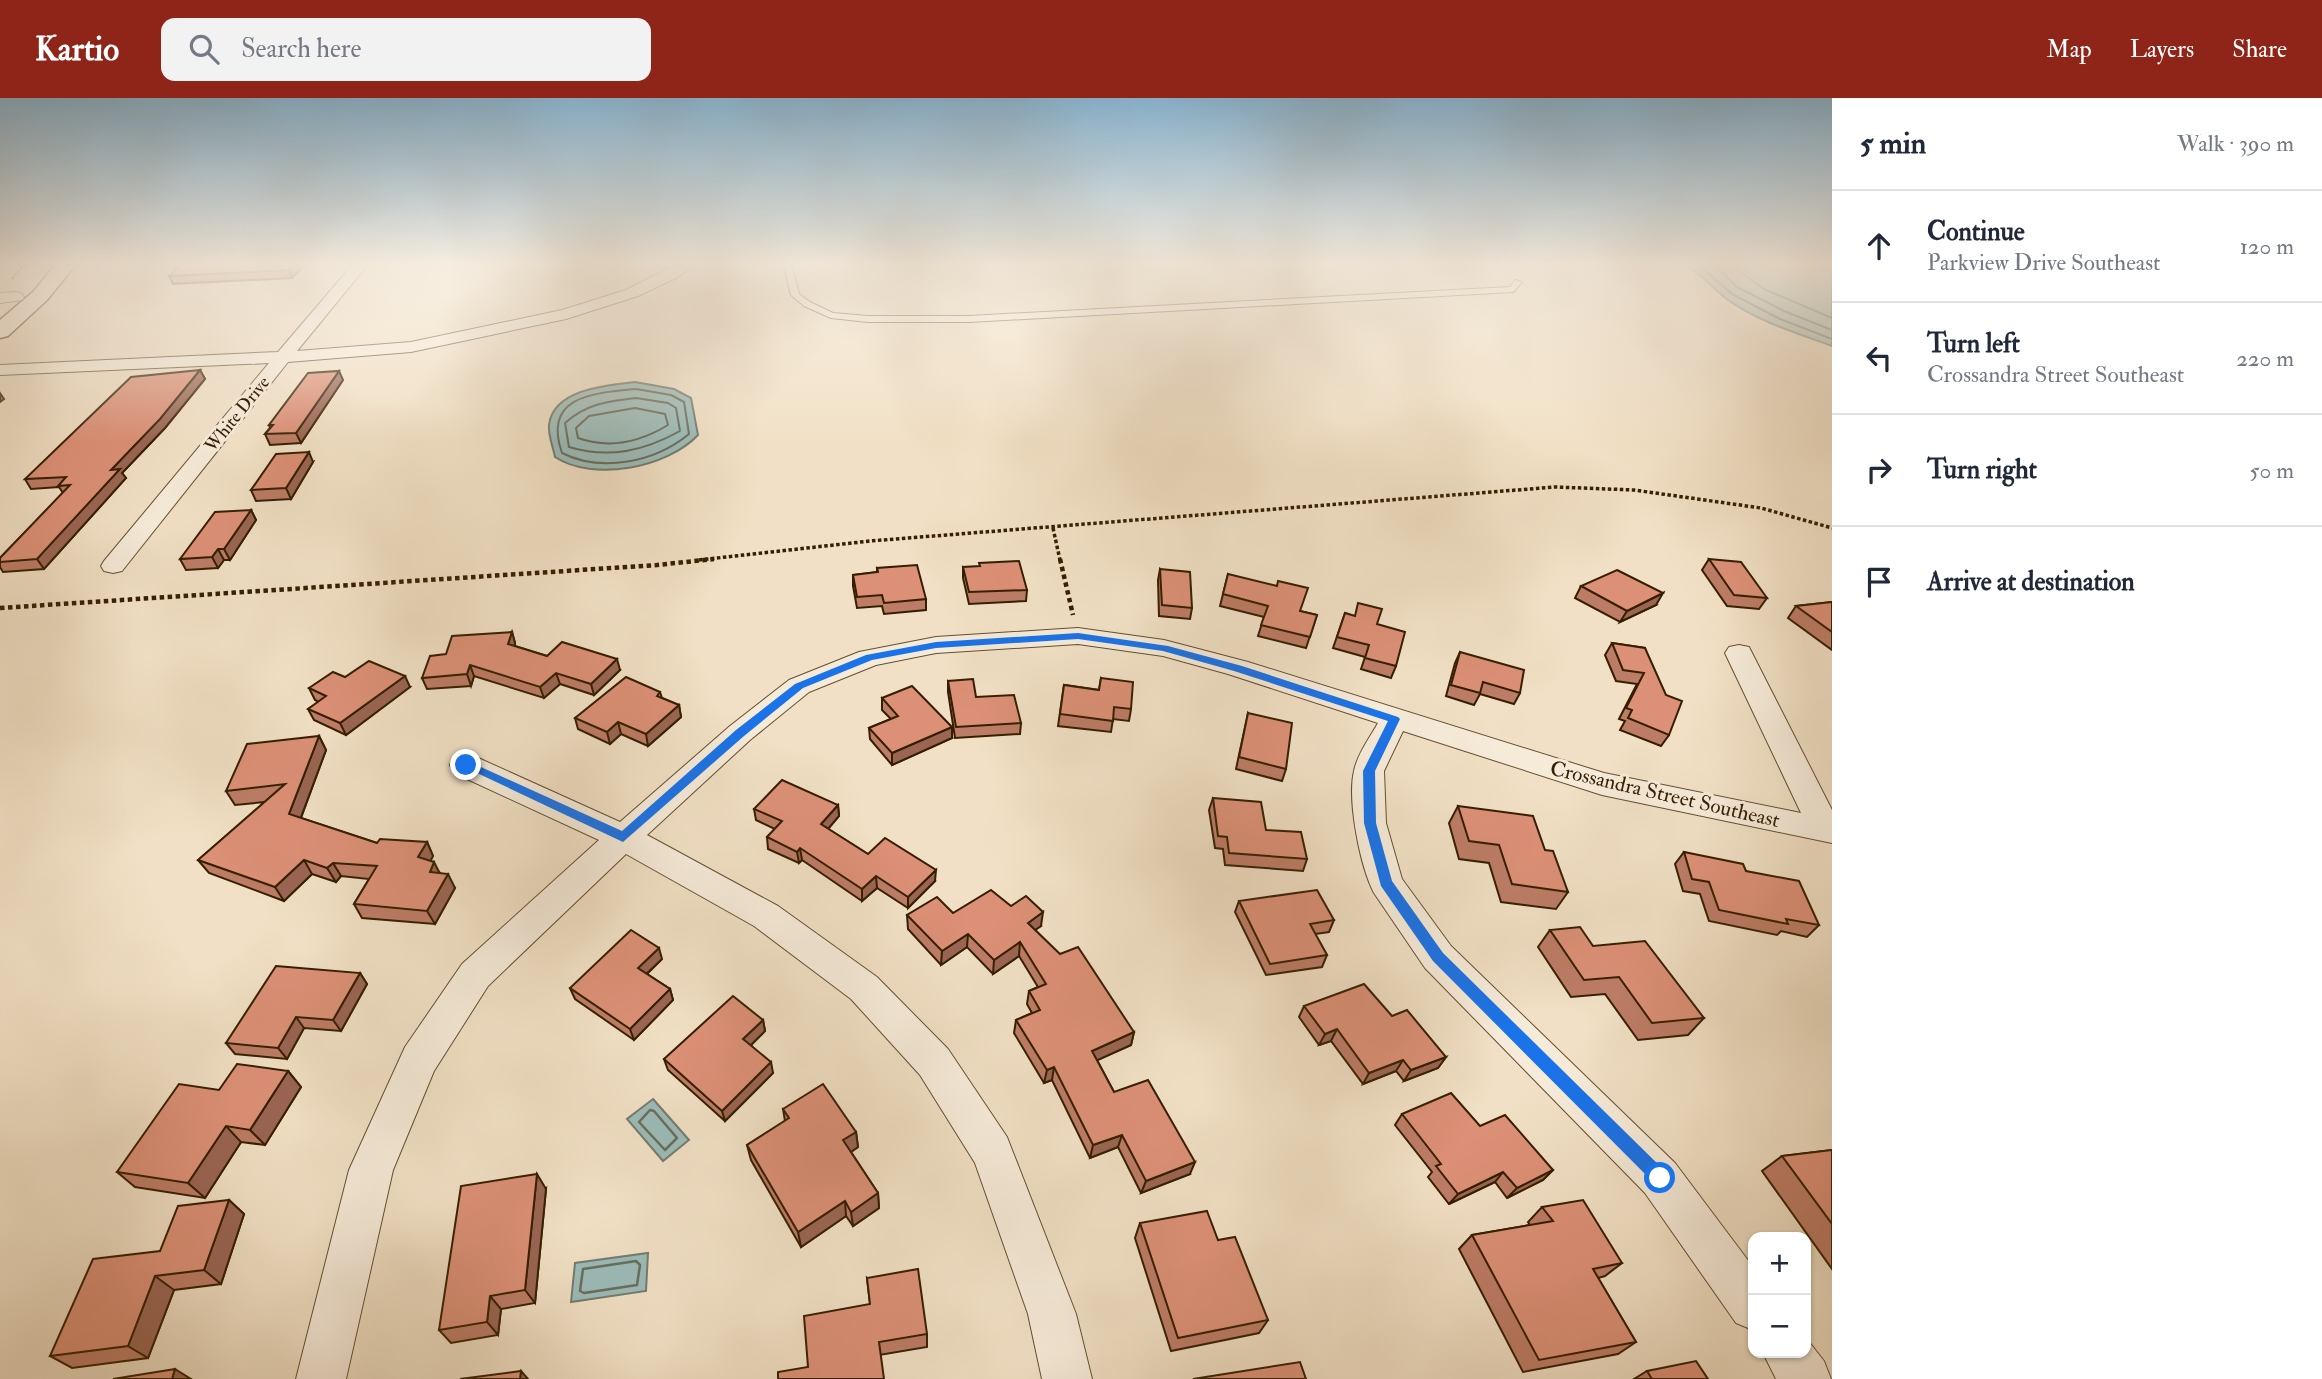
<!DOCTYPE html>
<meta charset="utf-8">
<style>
:root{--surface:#fff;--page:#f2f2f3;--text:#1f2937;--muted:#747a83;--line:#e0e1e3;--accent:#8f2418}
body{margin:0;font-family:"IM FELL Double Pica",serif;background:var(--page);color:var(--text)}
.controls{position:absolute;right:21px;bottom:21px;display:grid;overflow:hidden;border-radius:14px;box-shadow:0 2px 5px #0004}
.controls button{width:63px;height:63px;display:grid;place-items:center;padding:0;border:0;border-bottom:2px solid var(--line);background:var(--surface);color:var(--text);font:35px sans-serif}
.stop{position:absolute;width:21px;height:21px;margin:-16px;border:5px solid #1a73e8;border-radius:50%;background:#fff}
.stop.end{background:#1a73e8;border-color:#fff;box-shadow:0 2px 7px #0008}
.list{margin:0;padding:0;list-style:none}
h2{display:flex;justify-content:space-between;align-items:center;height:91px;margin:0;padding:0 28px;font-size:30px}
h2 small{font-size:23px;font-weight:400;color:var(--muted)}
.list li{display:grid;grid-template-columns:46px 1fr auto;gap:21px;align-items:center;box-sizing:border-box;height:112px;padding:0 28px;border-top:2px solid var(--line)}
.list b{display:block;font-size:26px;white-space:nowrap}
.list p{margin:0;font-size:23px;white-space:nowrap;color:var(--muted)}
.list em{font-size:23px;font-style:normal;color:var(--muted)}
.icon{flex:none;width:38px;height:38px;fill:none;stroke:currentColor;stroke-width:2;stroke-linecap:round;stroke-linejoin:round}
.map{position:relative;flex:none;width:1832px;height:1281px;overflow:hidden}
header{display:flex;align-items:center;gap:42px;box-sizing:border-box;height:98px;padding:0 35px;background:var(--accent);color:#fff}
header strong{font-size:33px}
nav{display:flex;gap:38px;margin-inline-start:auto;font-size:24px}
.search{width:490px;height:63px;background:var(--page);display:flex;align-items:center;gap:18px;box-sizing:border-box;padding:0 24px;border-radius:14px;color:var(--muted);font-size:26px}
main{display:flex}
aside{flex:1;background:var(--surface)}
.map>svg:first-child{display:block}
.water{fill:#9cbcba;stroke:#737d70;stroke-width:2}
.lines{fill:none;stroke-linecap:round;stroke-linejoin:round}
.shore-far1{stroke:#686e5d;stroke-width:2}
.shore{stroke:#686e5d;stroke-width:2.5}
.lane-casing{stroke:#644f31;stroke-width:2}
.street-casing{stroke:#644f31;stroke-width:2}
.secondary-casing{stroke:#351f00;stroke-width:3}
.path-far2{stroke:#351f00;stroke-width:2.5;stroke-dasharray:2.5 2;stroke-linecap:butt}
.path-far1{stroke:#351f00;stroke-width:3.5;stroke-dasharray:3.5 2.5;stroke-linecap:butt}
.path{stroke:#351f00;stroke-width:4.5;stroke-dasharray:4.5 3.5;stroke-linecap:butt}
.lane{fill:#f6ebd9;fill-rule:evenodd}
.street{fill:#f6ebd9;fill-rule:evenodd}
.secondary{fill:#f6ebd9;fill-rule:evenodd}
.wall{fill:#bd7c66;stroke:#351f00;stroke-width:2}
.shaded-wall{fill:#9a6553;stroke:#351f00;stroke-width:2}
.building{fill:#dc9077;stroke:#351f00;stroke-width:2}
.route{fill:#1a73e8}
.labels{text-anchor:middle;stroke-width:6;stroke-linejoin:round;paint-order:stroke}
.far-street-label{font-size:18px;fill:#351f00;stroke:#f6ebd9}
.street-label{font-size:21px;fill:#351f00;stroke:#f6ebd9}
</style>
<header>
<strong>Kartio</strong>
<div class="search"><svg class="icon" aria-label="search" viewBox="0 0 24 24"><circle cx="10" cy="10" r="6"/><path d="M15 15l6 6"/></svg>Search here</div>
<nav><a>Map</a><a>Layers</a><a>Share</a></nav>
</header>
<main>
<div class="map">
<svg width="1832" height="1281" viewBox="0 0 1832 1281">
<rect width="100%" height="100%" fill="#f1e0c5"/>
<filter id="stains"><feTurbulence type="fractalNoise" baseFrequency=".00286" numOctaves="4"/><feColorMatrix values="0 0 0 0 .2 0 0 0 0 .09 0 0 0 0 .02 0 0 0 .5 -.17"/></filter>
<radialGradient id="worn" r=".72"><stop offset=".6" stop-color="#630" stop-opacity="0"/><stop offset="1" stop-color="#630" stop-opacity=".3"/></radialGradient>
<!-- water -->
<g class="water">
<path d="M1682 165H1832V248C1797 235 1759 224 1728 202 1712 190 1701 174 1682 165Z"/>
<path d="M635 284 674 291 691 300 698 337C667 370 593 384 555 359 553 349 548 337 549 327 553 291 608 287 635 284Z"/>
<path d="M653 1001 689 1042 663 1063 627 1021Z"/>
<path d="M648 1155 646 1193 571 1204 575 1165Z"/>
</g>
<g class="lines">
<!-- shore-far1 -->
<g class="shore-far1">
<path d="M1697 165 1732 196 1780 221 1832 241"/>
<path d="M1712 165 1737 189 1784 213 1832 232"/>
<path d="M1728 165 1764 191 1832 220"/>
<path d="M636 291 671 297 684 304 689 336C655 364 602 375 562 355 542 298 593 295 636 291Z"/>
<path d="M636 300 668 305 676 310 680 333C644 353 609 361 569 349L565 325C586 306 608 303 636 300Z"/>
<path d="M635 310 665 316 668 327C640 344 609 351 578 340L576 330 589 318Z"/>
</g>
<!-- shore -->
<g class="shore">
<path d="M650 1012 654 1013 677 1040 665 1052 639 1024Z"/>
<path d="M636 1163 640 1167 637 1187 584 1195 580 1193 583 1171Z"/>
</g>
<!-- lane casing -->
<g class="lane-casing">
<path id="lane" d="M783 165H791L799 196 810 204 833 215 868 218H969L1510 189 1515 182 1522 184 1513 194 969 224H868L831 220 804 208 791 197Z"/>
</g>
<!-- street casing -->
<g class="street-casing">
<g id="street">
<path d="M354 165H369L297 253 411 244 562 212 626 192 679 165H697L676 180 638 198 566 221 411 254 288 264 122 473 113 475 104 473 101 468 104 463 269 265 0 277V267L278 254Z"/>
<path d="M16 194 22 196 24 199 22 202 0 205V195Z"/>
<path d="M1078 530 1164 542 1248 564 1604 675 1801 715 1725 555 1729 549 1739 547 1749 549 1832 712V745L1602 697 1403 633 1384 673 1386 725 1402 781 1451 848 1675 1065 1753 1169V1232L1736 1225 1645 1095 1425 870 1374 795C1360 768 1347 702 1354 673 1357 657 1370 639 1378 625L1228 576 1163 558 1078 546 936 555 876 567 809 594 750 642 647 737 778 808 877 879 948 951 1007 1039 1076 1216 1092 1281H1042L1028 1216 975 1065 920 977 851 901 754 828 626 756 488 888 434 973 393 1072 346 1281H296L349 1072 405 949 462 866 599 742 454 675 450 667 454 659 465 656 476 659 620 724 730 628 789 582 859 554 936 539Z"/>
<path d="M1806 1240 1824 1263 1831 1281H1776L1763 1255H1806Z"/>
</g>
</g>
<!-- secondary casing -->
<g class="secondary-casing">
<path id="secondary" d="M57 165H77L47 202 8 238 0 240V222L33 194Z"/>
</g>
<!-- path-far2 -->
<path class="path-far2" d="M12 181 25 165"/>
<!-- path-far1 -->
<g class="path-far1">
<path d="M1053 430 1060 462"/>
<path d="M699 462 870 443 1555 389 1634 392 1761 410 1832 430"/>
</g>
<!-- path -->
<g class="path">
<path d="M1060 461 1073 517"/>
<path d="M0 510 657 467 714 461"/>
</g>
<!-- lane -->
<use href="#lane" class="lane"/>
<!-- street -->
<use href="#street" class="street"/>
<!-- secondary -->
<use href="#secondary" class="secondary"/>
</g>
<!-- wall -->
<g class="wall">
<path d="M306 165 292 180 173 186 169 178Z"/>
<path d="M200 272 205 281 165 330 122 375 126 380 44 471 3 474 0 469V460L63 395 59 389 31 391 25 381Z"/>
<path d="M343 282 301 345 270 347 265 336 270 330 269 327Z"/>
<path d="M313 364 291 401 256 403 251 392Z"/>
<path d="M251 412 256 422 230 462H224L218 470 186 472 180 461Z"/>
<path d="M1709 461 1767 500 1759 511 1727 508 1702 472Z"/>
<path d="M963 469 1027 492 1026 503 969 506 963 480Z"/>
<path d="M877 470 926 501V512L884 516 882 508 857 510 853 488V477L877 474Z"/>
<path d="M1160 471 1192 510 1190 521 1159 518 1158 482Z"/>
<path d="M1228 476 1300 513 1317 517 1306 550 1258 538 1264 519 1220 508Z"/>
<path d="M1581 488 1656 507 1620 524 1575 500Z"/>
<path d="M1832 504V552L1788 520 1796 508Z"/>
<path d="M1345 515 1377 526 1396 568 1391 580 1361 571 1365 559 1333 550Z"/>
<path d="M512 534 515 545V548L547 558 620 572 594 597 560 586 544 600 474 578 471 588 427 591 422 580Z"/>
<path d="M1612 545 1645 550 1669 637 1661 648 1620 632 1625 623 1619 621 1637 586 1616 583 1605 557Z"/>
<path d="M1460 554 1520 595 1514 606 1480 596 1474 607 1446 598 1455 565Z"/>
<path d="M345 579 410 589 346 637 314 622 308 611 319 604 315 602 309 590Z"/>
<path d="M1101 580 1131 611 1129 623 1113 621 1111 634 1058 628 1064 587 1099 592Z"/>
<path d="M948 583 1021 625 1020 636 955 640 948 594Z"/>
<path d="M660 594 662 600 679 607 681 619 648 648 621 636 610 646 578 631 575 620Z"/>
<path d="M882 600 952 640 892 667 870 641 869 630 891 621 882 612Z"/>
<path d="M1248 615 1286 671 1282 683 1236 671Z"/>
<path d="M319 638 326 652 301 720 377 745 427 744 433 758 430 763 440 775 455 790 435 826 362 820 354 806 369 781 341 778 336 784 312 776 284 803 209 775 198 762 265 704 235 707 226 693Z"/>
<path d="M1213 700 1266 732 1307 761 1303 773 1225 767 1223 751 1215 750 1209 712Z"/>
<path d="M838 707 839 718 828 731 868 756 935 783 908 810 877 790 862 803 802 762 799 765 768 751 767 739 775 731 756 722 754 711Z"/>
<path d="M1458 708 1545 752 1568 794 1556 811 1501 804 1489 765 1459 761 1449 725Z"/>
<path d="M1684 754 1746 773 1819 827 1807 839 1781 833 1777 837 1709 823 1700 796 1683 793 1675 766Z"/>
<path d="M1239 803 1334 822 1329 834 1315 836 1327 857 1322 869 1266 877 1235 814Z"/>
<path d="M1011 808 1041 828 1035 832 1134 934 1131 947 1097 962 1114 994 1190 1076 1141 1095 1118 1049 1090 1060 1052 982 1044 985 1014 935 1016 922 1032 915 1027 906 1029 893 1038 889 1019 858 993 876 967 849 941 867 908 831 907 817 953 815Z"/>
<path d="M1550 832 1593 848 1704 920 1688 937 1638 942 1605 896 1571 899 1538 849Z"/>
<path d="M662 861 647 876 670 891 673 902 634 942 575 901 570 890Z"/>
<path d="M360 875 367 886 341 933 304 930 287 961 235 956 226 945Z"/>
<path d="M1304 908 1392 918 1446 959 1438 970 1404 983 1396 973 1363 986 1331 943 1319 947 1299 919Z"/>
<path d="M763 922 765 933 751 947 773 975 725 1023 668 972 664 961Z"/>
<path d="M288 973 301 989 265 1047 241 1044 205 1100 135 1089 117 1074 219 992Z"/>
<path d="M783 1011 856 1034 858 1049 851 1054 878 1095 879 1110 853 1128 846 1118 801 1149 751 1062 747 1047 785 1023Z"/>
<path d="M1402 1016 1480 1028 1553 1072 1543 1082 1507 1100 1495 1084 1449 1106 1428 1079 1432 1074 1395 1027Z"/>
<path d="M1832 1052V1171L1762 1073 1782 1058Z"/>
<path d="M546 1091 535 1205 501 1211 498 1237 451 1245 439 1232Z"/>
<path d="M229 1102 244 1116 221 1186 174 1192 148 1260 72 1270 50 1258 160 1153Z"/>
<path d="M1542 1109 1622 1165 1605 1178 1598 1180 1636 1244 1618 1256 1523 1274 1459 1151 1472 1137 1530 1127 1528 1124Z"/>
<path d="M1140 1125 1218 1142 1268 1222 1259 1235 1171 1253 1135 1140Z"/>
<path d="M867 1180 927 1236V1249L808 1269 870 1206Z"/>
<path d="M1647 1273 1708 1281H1634Z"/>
</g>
<!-- shaded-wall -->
<g class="shaded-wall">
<path d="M296 165H306L292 180 289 172Z"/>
<path d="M200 272 205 281 165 330 122 375 126 380 44 471 37 461 111 372Z"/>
<path d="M339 273 343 282 301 345 296 335Z"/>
<path d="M0 295 4 301 0 304Z"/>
<path d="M309 354 313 364 291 401 286 390Z"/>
<path d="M251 412 256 422 230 462 224 451Z"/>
<path d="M218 451 224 462 218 470 212 459Z"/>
<path d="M1663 495 1656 507 1620 524 1627 513Z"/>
<path d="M512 534 515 545 512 557 508 546Z"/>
<path d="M617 561 620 572 594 597 591 586Z"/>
<path d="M470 567 474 578 471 588 467 576Z"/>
<path d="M556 575 560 586 544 600 540 589Z"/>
<path d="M405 578 410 589 346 637 340 625Z"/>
<path d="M679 607 681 619 648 648 646 636Z"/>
<path d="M618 624 621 636 610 646 607 634Z"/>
<path d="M952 629V640L892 667V655Z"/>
<path d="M319 638 326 652 297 730 289 716Z"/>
<path d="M838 707 839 718 822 738 821 726Z"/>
<path d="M427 744 433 758 425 773 418 759Z"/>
<path d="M800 750 802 762 799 765 797 754Z"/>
<path d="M304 762 312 776 284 803 275 789Z"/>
<path d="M434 764 441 778 430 774Z"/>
<path d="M333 765 341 778 336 784 327 770Z"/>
<path d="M936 772 935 783 908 810V799Z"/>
<path d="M448 776 455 790 435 826 427 813Z"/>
<path d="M876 778 877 790 862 803V791Z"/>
<path d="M1043 814 1041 828 1026 838 1028 825Z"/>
<path d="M968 836 967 849 941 867 942 853Z"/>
<path d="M1020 844 1019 858 993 876 994 862Z"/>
<path d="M659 850 662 861 641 881 638 870Z"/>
<path d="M360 875 367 886 341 933 333 922Z"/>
<path d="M670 891 673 902 634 942 630 931Z"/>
<path d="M296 919 304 930 287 961 278 950Z"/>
<path d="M763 922 765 933 746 952 743 941Z"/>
<path d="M1337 931 1331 943 1319 947 1325 936Z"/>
<path d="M1134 934 1131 947 1089 966 1092 953Z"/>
<path d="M1446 959 1438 970 1404 983 1411 972Z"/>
<path d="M1403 962 1396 973 1363 986 1369 975Z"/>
<path d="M771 964 773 975 725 1023 722 1013Z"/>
<path d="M1054 969 1052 982 1044 985 1047 972Z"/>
<path d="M288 973 301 989 265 1047 250 1032Z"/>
<path d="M226 1028 241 1044 205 1100 188 1085Z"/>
<path d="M856 1034 858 1049 845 1058 843 1042Z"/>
<path d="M1122 1037 1118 1049 1090 1060 1093 1047Z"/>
<path d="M1195 1064 1190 1076 1141 1095 1146 1083Z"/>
<path d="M1553 1072 1543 1082 1507 1100 1517 1090Z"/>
<path d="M1503 1074 1495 1084 1449 1106 1458 1096Z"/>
<path d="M537 1076 546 1091 535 1205 525 1192Z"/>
<path d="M878 1095 879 1110 853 1128 851 1114Z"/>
<path d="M229 1102 244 1116 221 1186 204 1172Z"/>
<path d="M845 1103 846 1118 801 1149 798 1134Z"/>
<path d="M155 1178 174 1192 148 1260 128 1248Z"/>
<path d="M490 1198 501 1211 498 1237 487 1224Z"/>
<path d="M175 1271 191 1281H172Z"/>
<path d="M521 1273 528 1281H520Z"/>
</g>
<!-- building -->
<g class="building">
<path d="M182 165H296L289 172 169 178Z"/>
<path d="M200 272 160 321 111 372 120 371 37 461 0 464V460L70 387 58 388 66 379 25 381 131 279Z"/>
<path d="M339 273 296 335 265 336 273 327H269L308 275Z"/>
<path d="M309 354 286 390 251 392 276 356Z"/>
<path d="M251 412 224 451H218L212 459 180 461 215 414Z"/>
<path d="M1709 461 1741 464 1767 500 1734 497Z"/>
<path d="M1019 463 1027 492 969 494 963 469 980 468 979 465Z"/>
<path d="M917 467 926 501 884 505 882 497 857 499 853 477 878 474 877 470Z"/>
<path d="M1160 471 1190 474 1192 510 1162 507Z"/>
<path d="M1617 472 1663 495 1627 513 1581 488Z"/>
<path d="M1228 476 1277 488 1278 483 1308 490 1300 513 1317 517 1310 539 1261 527 1268 508 1223 496Z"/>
<path d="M1832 504V534L1796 508Z"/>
<path d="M1358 505 1382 511 1377 526 1405 534 1396 568 1365 560 1369 547 1337 539 1345 515 1355 518Z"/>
<path d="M512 534 508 546 547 558 562 544 617 561 591 586 556 575 540 589 470 567 467 576 422 580 430 558 446 556 452 538Z"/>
<path d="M1612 545 1645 550 1666 597 1682 603 1669 637 1628 620 1632 612 1626 610 1644 575 1623 572Z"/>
<path d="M1460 554 1524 572 1520 595 1483 584 1480 595 1451 587Z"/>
<path d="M369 563 405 578 340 625 308 611 326 598 309 590 333 574 345 579Z"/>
<path d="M626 579 660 594 657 598 679 607 646 636 618 624 607 634 575 620Z"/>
<path d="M1101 580 1133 584 1131 611 1114 609 1113 623 1060 616 1064 587 1099 592Z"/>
<path d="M973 581 976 599 1014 597 1021 625 956 629 948 583Z"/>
<path d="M912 588 952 629 892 655 869 630 898 618 882 600Z"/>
<path d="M1248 615 1292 625 1286 671 1239 659Z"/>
<path d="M319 638 289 716 377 745 380 741 427 744 418 759 434 764 430 774 448 776 427 813 354 806 377 768 333 765 327 770 304 762 275 789 198 762 285 686 226 693 247 646Z"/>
<path d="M782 682 838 707 821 726 868 756 885 740 936 772 908 799 876 778 862 791 800 750 797 754 767 739 782 723 754 711Z"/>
<path d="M1213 700 1261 704 1266 732 1301 734 1307 761 1229 755 1227 739 1218 738Z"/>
<path d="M1458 708 1533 718 1545 752 1553 753 1568 794 1512 786 1499 747 1469 743Z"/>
<path d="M1684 754 1743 766 1746 773 1799 783 1819 827 1786 821 1788 826 1719 812 1709 784 1692 781Z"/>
<path d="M991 792 1011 808 1026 798 1043 814 1028 825 1060 856 1078 849 1134 934 1092 953 1114 994 1148 982 1195 1064 1146 1083 1122 1037 1093 1047 1054 969 1047 972 1016 922 1040 912 1029 893 1046 886 1020 844 994 862 968 836 942 853 907 817 937 799 953 815Z"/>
<path d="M1317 792 1334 822 1310 826 1327 857 1270 866 1239 803Z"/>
<path d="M1580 829 1593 848 1645 843 1704 920 1652 925 1619 879 1584 882 1550 832Z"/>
<path d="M631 832 659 850 638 870 670 891 630 931 570 890Z"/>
<path d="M276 868 360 875 333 922 296 919 278 950 226 945Z"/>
<path d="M1364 886 1392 918 1407 912 1446 959 1411 972 1403 962 1369 975 1337 931 1325 936 1304 908Z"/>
<path d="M733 898 763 922 743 941 771 964 722 1013 664 961Z"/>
<path d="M237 966 288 973 250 1032 226 1028 188 1085 117 1074 179 986 219 992Z"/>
<path d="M823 986 856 1034 843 1042 878 1095 851 1114 845 1103 798 1134 747 1047 789 1020 783 1011Z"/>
<path d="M1451 995 1480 1028 1505 1017 1553 1072 1517 1090 1503 1074 1458 1096 1436 1068 1441 1066 1402 1016Z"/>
<path d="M1832 1052V1126L1782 1058Z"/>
<path d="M537 1076 525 1192 490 1198 487 1224 439 1232 461 1088Z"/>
<path d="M229 1102 204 1172 155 1178 128 1248 50 1258 93 1161 160 1153 178 1108Z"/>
<path d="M1583 1102 1622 1165 1593 1171 1636 1244 1539 1262 1472 1137 1553 1123 1542 1109Z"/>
<path d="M1207 1113 1218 1142 1235 1139 1268 1222 1178 1240 1140 1125Z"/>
<path d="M918 1171 927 1236 879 1244 884 1281H778V1274L808 1269 804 1218 870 1206 867 1180Z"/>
<path d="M1696 1263 1708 1281H1652L1647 1273Z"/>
<path d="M1300 1264 1306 1281H1193Z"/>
<path d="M175 1271 172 1281H113Z"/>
<path d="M521 1273 520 1281H460Z"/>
</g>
<!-- sky -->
<linearGradient id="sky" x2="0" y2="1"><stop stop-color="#89b7d6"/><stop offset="0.48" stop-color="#f9f1e5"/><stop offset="1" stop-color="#f9f1e5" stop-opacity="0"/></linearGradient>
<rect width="1832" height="345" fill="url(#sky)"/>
<!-- route -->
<path class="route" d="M1078 535 1168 548 1242 568 1398 619 1400 621 1375 673 1376 725 1392 783 1443 855 1666 1074 1669 1080 1666 1086 1660 1088 1655 1086 1433 863 1381 788 1364 725 1363 673 1388 623 1234 573 1163 553 1078 541 936 550 872 562 803 590 744 638 623 744 460 667 466 663 470 664 622 733 736 632 795 586 866 557 936 544Z"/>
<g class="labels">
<!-- far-street labels -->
<g class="far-street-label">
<text transform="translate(237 316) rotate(-51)" y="6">White Drive</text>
</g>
<!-- street labels -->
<g class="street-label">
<text transform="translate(1665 696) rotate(13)" y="7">Crossandra Street Southeast</text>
</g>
</g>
<rect width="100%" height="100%" filter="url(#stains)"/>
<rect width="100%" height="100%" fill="url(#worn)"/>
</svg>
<div class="controls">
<button>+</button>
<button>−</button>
</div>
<div class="stop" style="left:1660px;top:1080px"></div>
<div class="stop end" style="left:466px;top:667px"></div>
</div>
<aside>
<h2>5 min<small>Walk · 390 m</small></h2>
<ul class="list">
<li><svg class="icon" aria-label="ahead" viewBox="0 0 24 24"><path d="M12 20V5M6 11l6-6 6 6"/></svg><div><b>Continue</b><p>Parkview Drive Southeast</p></div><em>120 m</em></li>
<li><svg class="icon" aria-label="left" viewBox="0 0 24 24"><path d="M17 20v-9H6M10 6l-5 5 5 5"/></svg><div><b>Turn left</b><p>Crossandra Street Southeast</p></div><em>220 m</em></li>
<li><svg class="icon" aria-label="right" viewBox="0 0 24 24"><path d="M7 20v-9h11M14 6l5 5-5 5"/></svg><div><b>Turn right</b></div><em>50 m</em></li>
<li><svg class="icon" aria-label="arrive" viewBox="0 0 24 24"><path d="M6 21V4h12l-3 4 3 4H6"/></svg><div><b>Arrive at destination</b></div></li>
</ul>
</aside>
</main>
